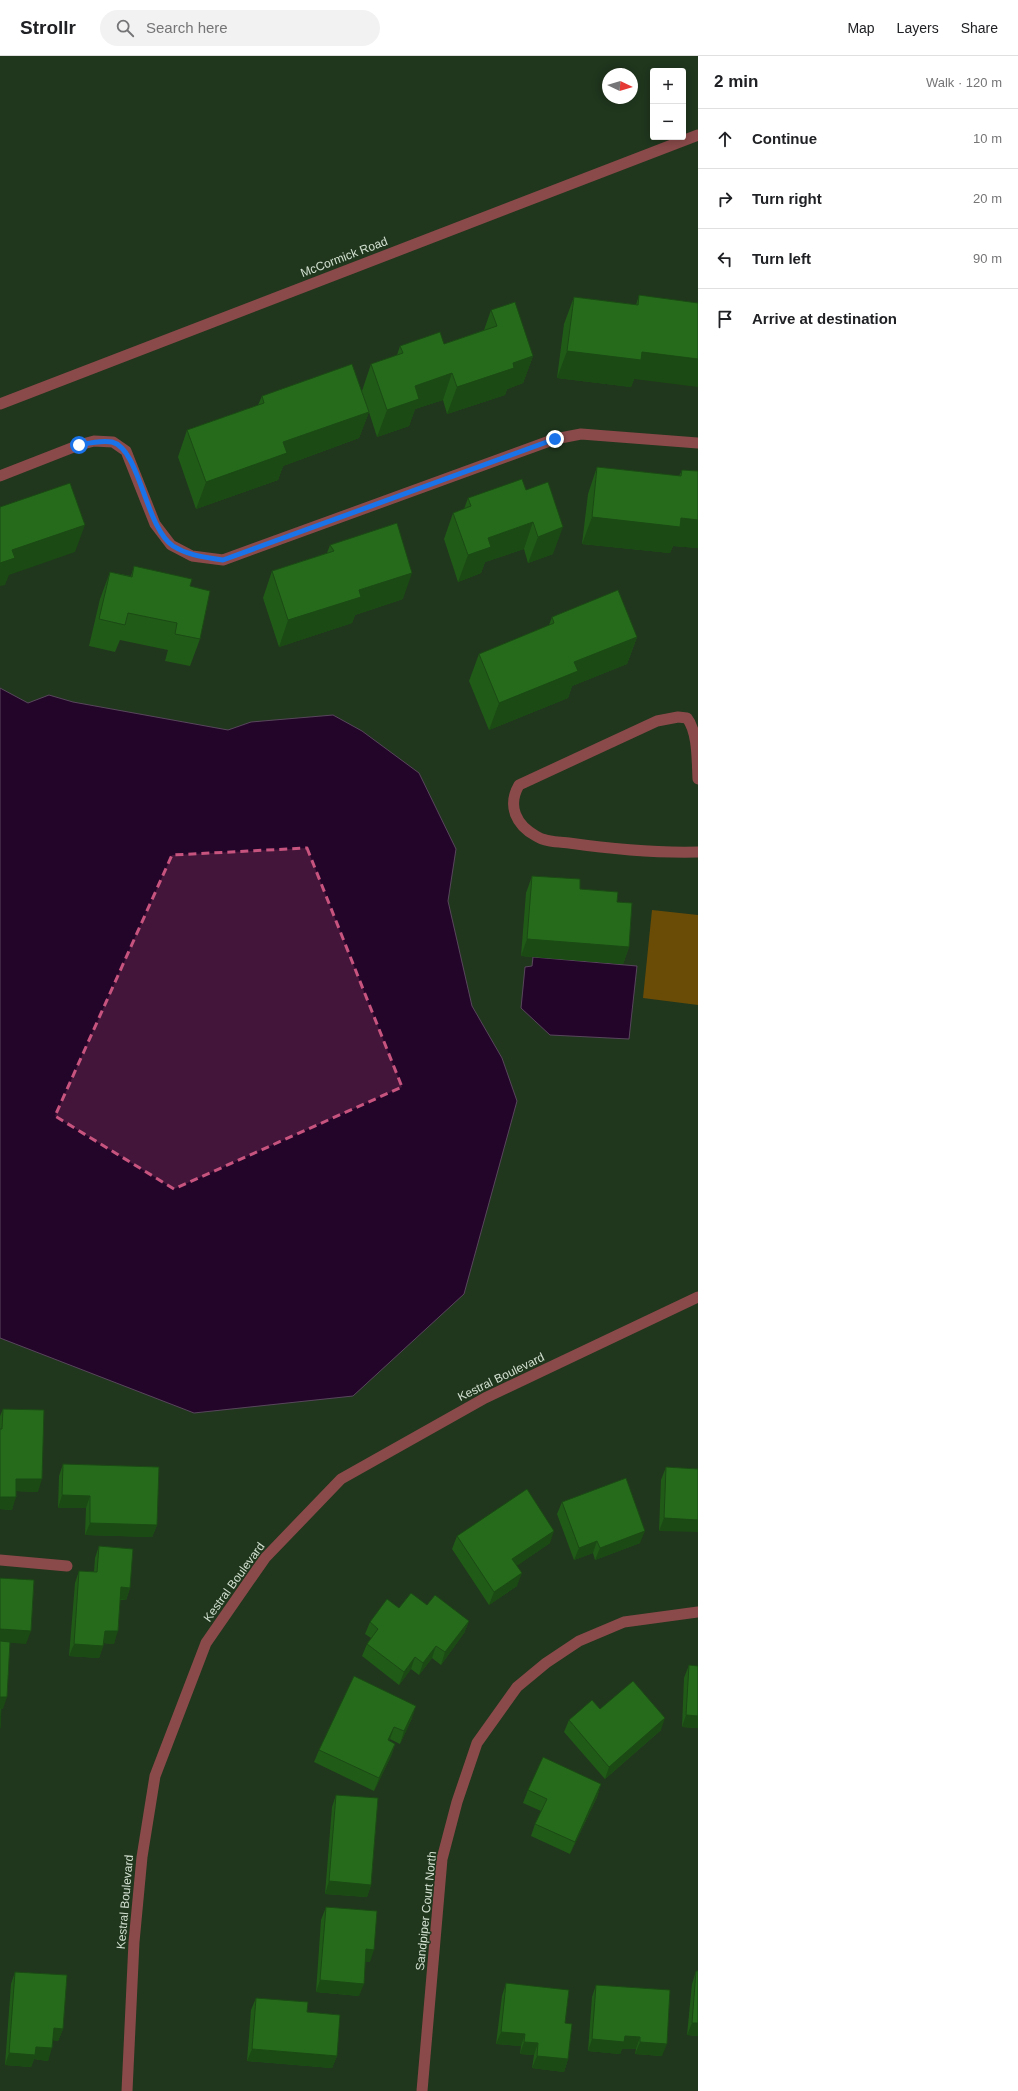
<!DOCTYPE html>
<meta charset="utf-8">
<style>
:root{--surface:#fff;--page:#f2f2f2;--text:#202124;--muted:#757577;--line:#e0e0e0}
body{margin:0;font-family:Arial,sans-serif;background:var(--page);color:var(--text)}
.controls{position:absolute;right:12px;top:12px;display:grid;overflow:hidden;border-radius:4px;box-shadow:0 2px 10px #0003}
.controls button{width:36px;height:36px;display:grid;place-items:center;padding:0;border:0;border-bottom:1px solid var(--line);background:var(--surface);color:var(--text);font:20px sans-serif}
.compass{position:absolute;left:602px;top:12px;width:36px;height:36px;border-radius:50%;background:var(--surface);box-shadow:0 2px 10px #0003;rotate:94deg}
.stop{position:absolute;width:12px;height:12px;margin:-9px;border:3px solid #1a73e8;border-radius:50%;background:#fff}
.stop.end{background:#1a73e8;border-color:#fff;box-shadow:0 1px 4px #0008}
.list{margin:0;padding:0;list-style:none}
h2{display:flex;justify-content:space-between;align-items:center;height:52px;margin:0;padding:0 16px;font-size:17px}
h2 small{font-size:13px;font-weight:400;color:var(--muted)}
.list li{display:grid;grid-template-columns:26px 1fr auto;gap:12px;align-items:center;box-sizing:border-box;height:60px;padding:0 16px;border-top:1px solid var(--line)}
.list b{display:block;font-size:15px;white-space:nowrap}
.list em{font-size:13px;font-style:normal;color:var(--muted)}
.icon{flex:none;width:22px;height:22px;fill:none;stroke:currentColor;stroke-width:2;stroke-linecap:round;stroke-linejoin:round}
.map{position:relative;flex:none;width:698px;height:2035px;overflow:hidden}
header{display:flex;align-items:center;gap:24px;box-sizing:border-box;height:56px;padding:0 20px;background:var(--surface);border-bottom:1px solid var(--line)}
header strong{font-size:19px}
nav{display:flex;gap:22px;margin-inline-start:auto;font-size:14px}
.search{width:280px;height:36px;background:var(--page);display:flex;align-items:center;gap:10px;box-sizing:border-box;padding:0 14px;border-radius:22px;color:var(--muted);font-size:15px}
main{display:flex}
aside{flex:1;background:var(--surface)}
.map>svg:first-child{display:block}
.green{fill:#6a4c07}
.water{fill:#24052a;stroke:#58475c}
.lines{fill:none;stroke-linecap:round;stroke-linejoin:round}
.service{stroke:#8a4a4a;stroke-width:11}
.minor{stroke:#8a4a4a;stroke-width:11}
.tertiary{stroke:#8a4a4a;stroke-width:11}
.wall{fill:#215b18}
.shaded-wall{fill:#1b4a14}
.building{fill:#266a1c;stroke:#1b4a14}
.route{stroke:#1a73e8;stroke-width:5}
.marked{fill:#c7547e;fill-opacity:0.2;stroke:#c7547e;stroke-width:3;stroke-dasharray:8 5;stroke-linejoin:round}
.labels{text-anchor:middle;stroke-width:3;stroke-linejoin:round;paint-order:stroke}
.street-label{font-size:12px;fill:#d2e0d0;stroke:#20361d}
</style>
<header>
<strong>Strollr</strong>
<div class="search"><svg class="icon" aria-label="search" viewBox="0 0 24 24"><circle cx="10" cy="10" r="6"/><path d="M15 15l6 6"/></svg>Search here</div>
<nav><a>Map</a><a>Layers</a><a>Share</a></nav>
</header>
<main>
<div class="map">
<svg width="698" height="2035" viewBox="0 0 698 2035">
<rect width="100%" height="100%" fill="#20361d"/>
<!-- green -->
<path class="green" d="M652 854 698 859V949L643 942Z"/>
<!-- water -->
<g class="water">
<path d="M0 632 28 647 49 639 73 646 228 674 251 666 333 659 362 675 419 717 456 793 448 845 472 950 502 1002 517 1045 464 1238 353 1340 194 1357 0 1282Z"/>
<path d="M533 901 637 910 629 983 550 979 521 952 525 911 532 910Z"/>
</g>
<g class="lines">
<!-- service -->
<g class="service">
<path d="M0 420 79 389 94 385 113 386 126 395 155 468 171 489 192 500 223 504 555 383 581 378 698 387"/>
<path d="M698 723C697 705 698 676 687 662L678 661 657 665 519 729C507 750 516 769 536 780 545 786 559 786 569 787 611 793 656 797 698 796"/>
</g>
<!-- minor -->
<g class="minor">
<path d="M0 1504 67 1510"/>
<path d="M127 2035 134 1886 142 1801 155 1720 206 1587 265 1502 341 1423 485 1342 698 1241"/>
<path d="M422 2035 442 1803 457 1746 477 1687 517 1631 546 1607 579 1585 624 1566 698 1556"/>
</g>
<!-- tertiary -->
<path class="tertiary" d="M0 348 698 79"/>
</g>
<!-- wall -->
<g class="wall">
<path d="M639 239 634 323 631 331 557 322 564 268 574 241 636 249Z"/>
<path d="M491 254 533 300 523 327 507 333 505 339 447 358 443 344 415 353 409 370 377 381 369 356 359 382 283 410 278 424 196 453 178 401 187 374 258 349 262 340 362 335 371 308 397 299 400 290 444 288 484 274Z"/>
<path d="M597 411 679 420 682 414 698 415V492L673 490 670 497 582 488 588 438Z"/>
<path d="M526 434 553 498 528 507 524 493 485 506 481 517 458 526 444 483 453 457 464 453 468 442Z"/>
<path d="M330 489 403 543 355 559 352 567 279 591 263 542 272 515 327 497Z"/>
<path d="M134 510 190 530 200 583 190 610 165 605 168 594 120 584 115 596 89 590 100 543 110 516 131 520Z"/>
<path d="M552 561 637 581 627 608 572 630 568 642 489 674 469 625 479 598 549 569Z"/>
<path d="M532 820 580 833 617 846 629 891 623 908 521 900 526 837Z"/>
<path d="M3 1353 38 1436 16 1435 12 1454 0 1453V1360Z"/>
<path d="M63 1408 157 1469 152 1481 85 1479 86 1452H58L59 1420Z"/>
<path d="M666 1411 698 1413 659 1475 661 1424Z"/>
<path d="M562 1446 640 1487 595 1504 593 1497 574 1504 557 1458Z"/>
<path d="M457 1480 550 1487 516 1510 517 1530 489 1549 452 1493Z"/>
<path d="M99 1490 130 1532 126 1544H120L114 1588 104 1587 99 1602 69 1600 75 1527 79 1515 94 1516 95 1502Z"/>
<path d="M427 1549 469 1565 464 1577 441 1609 432 1602 419 1619 411 1613 399 1629 362 1600 367 1588 371 1582 365 1578 370 1566 399 1552Z"/>
<path d="M689 1609 698 1672 682 1671 684 1622Z"/>
<path d="M600 1653 661 1674 605 1723 564 1676 569 1664Z"/>
<path d="M412 1662 400 1688 390 1683 389 1685 395 1688 391 1700 374 1735 314 1706 319 1694Z"/>
<path d="M601 1728 597 1741 570 1798 531 1780 535 1768 541 1755 523 1747 528 1734Z"/>
<path d="M336 1739 371 1829 367 1841 325 1838 332 1751Z"/>
<path d="M326 1851 370 1906H365L359 1940 316 1936 321 1864Z"/>
<path d="M696 1915 698 1980 687 1979 692 1928Z"/>
<path d="M15 1916 63 1973 58 1985 53 1984 48 2005 34 2003 31 2011 5 2009 11 1928Z"/>
<path d="M506 1927 565 1967 568 2003 564 2016 532 2012 534 1999 520 1998 521 1990 496 1988 502 1940Z"/>
<path d="M596 1929 662 2000 635 1998 636 1993H622L620 1998 588 1995 592 1941Z"/>
<path d="M256 1942 307 1956 337 2000 332 2012 247 2005 251 1954Z"/>
</g>
<!-- shaded-wall -->
<g class="shaded-wall">
<path d="M567 295 642 296 698 303V331L634 323 631 331 557 322Z"/>
<path d="M533 300 523 327 507 333 505 339 447 358 457 331 513 307Z"/>
<path d="M452 317 443 344 415 353 409 370 377 381 387 354 415 330Z"/>
<path d="M369 356 359 382 283 410 278 424 196 453 206 426 283 386Z"/>
<path d="M592 461 681 462 698 464V492L673 490 670 497 582 488Z"/>
<path d="M533 466 524 493 485 506 481 517 458 526 468 499 488 482Z"/>
<path d="M85 469 75 496 9 519 5 529 0 530V507L12 494Z"/>
<path d="M563 471 553 498 528 507 538 481Z"/>
<path d="M412 517 403 543 355 559 352 567 279 591 288 564 359 534Z"/>
<path d="M637 581 627 608 572 630 568 642 489 674 499 647 574 606Z"/>
<path d="M527 883 629 891 623 908 521 900Z"/>
<path d="M16 1423H42L38 1436 12 1435Z"/>
<path d="M62 1439 90 1440 86 1452H58Z"/>
<path d="M0 1441H16L12 1454 0 1453Z"/>
<path d="M664 1462 698 1464V1476L659 1475Z"/>
<path d="M90 1467 157 1469 152 1481 85 1479Z"/>
<path d="M554 1475 550 1487 508 1516 512 1503Z"/>
<path d="M645 1475 640 1487 595 1504 600 1492Z"/>
<path d="M597 1485 593 1497 574 1504 579 1492Z"/>
<path d="M522 1517 517 1530 489 1549 494 1536Z"/>
<path d="M121 1531 130 1532 126 1544 117 1543Z"/>
<path d="M469 1565 464 1577 441 1609 445 1596Z"/>
<path d="M0 1573 31 1575 26 1588 0 1586Z"/>
<path d="M105 1575H118L114 1588 101 1587Z"/>
<path d="M74 1588 103 1590 99 1602 69 1600Z"/>
<path d="M436 1590 432 1602 419 1619 423 1607Z"/>
<path d="M415 1601 411 1613 399 1629 404 1616Z"/>
<path d="M0 1641H7L3 1653H0Z"/>
<path d="M416 1650 412 1662 400 1688 404 1675Z"/>
<path d="M686 1659 698 1660V1672L682 1671Z"/>
<path d="M665 1662 661 1674 605 1723 609 1711Z"/>
<path d="M394 1671 390 1683 383 1697 388 1684Z"/>
<path d="M395 1688 391 1700 374 1735 379 1722Z"/>
<path d="M601 1728 597 1741 570 1798 575 1786Z"/>
<path d="M329 1825 371 1829 367 1841 325 1838Z"/>
<path d="M366 1893 374 1894 370 1906H362Z"/>
<path d="M320 1924 364 1928 359 1940 316 1936Z"/>
<path d="M692 1967H698V1980L687 1979Z"/>
<path d="M54 1972 63 1973 58 1985 50 1984Z"/>
<path d="M501 1976 525 1978 521 1990 496 1988Z"/>
<path d="M625 1980 640 1981 636 1993H622L620 1998 588 1995 592 1983Z"/>
<path d="M524 1986 538 1987 534 1999 520 1998Z"/>
<path d="M640 1986 667 1988 662 2000 635 1998Z"/>
<path d="M36 1991 52 1992 48 2005 34 2003 31 2011 5 2009 9 1997Z"/>
<path d="M252 1993 337 2000 332 2012 247 2005Z"/>
<path d="M537 2000 568 2003 564 2016 532 2012Z"/>
</g>
<!-- building -->
<g class="building">
<path d="M639 239 698 247V303L642 296 641 304 567 295 574 241 638 249Z"/>
<path d="M515 246 533 300 513 307 514 312 457 331 452 317 415 330 419 343 387 354 371 308 403 297 400 290 440 276 444 288 497 270 491 254Z"/>
<path d="M352 308 369 356 283 386 287 397 206 426 187 374 264 347 262 340Z"/>
<path d="M597 411 681 420 682 414 698 415V464L681 462 680 471 592 461Z"/>
<path d="M522 423 526 434 548 426 563 471 538 481 533 466 488 482 491 491 468 499 453 457 471 450 468 442Z"/>
<path d="M70 427 85 469 12 494 15 502 0 507V451Z"/>
<path d="M397 467 412 517 359 534 361 541 288 564 272 515 334 495 330 489Z"/>
<path d="M134 510 192 523 190 530 210 535 200 583 175 578 177 567 128 557 125 569 99 563 110 516 132 521Z"/>
<path d="M618 534 637 581 574 606 578 615 499 647 479 598 554 567 552 561Z"/>
<path d="M532 820 580 823V833L618 836 617 846 632 847 629 891 527 883Z"/>
<path d="M3 1353 44 1354 42 1423H16V1441H0V1373H2Z"/>
<path d="M63 1408 159 1411 157 1469 90 1467V1440L62 1439Z"/>
<path d="M666 1411 698 1413V1464L664 1462Z"/>
<path d="M626 1422 645 1475 600 1492 597 1485 579 1492 562 1446Z"/>
<path d="M527 1433 554 1475 512 1503 522 1517 494 1536 457 1480Z"/>
<path d="M99 1490 133 1493 130 1532 121 1531 118 1575H105L103 1590 74 1588 79 1515 97 1516Z"/>
<path d="M0 1522 34 1524 31 1575 0 1573Z"/>
<path d="M411 1537 427 1549 435 1539 469 1565 445 1596 436 1590 423 1607 415 1601 404 1616 367 1588 378 1573 370 1566 387 1543 399 1552Z"/>
<path d="M0 1585 10 1586 7 1641H0Z"/>
<path d="M689 1609 698 1610V1660L686 1659Z"/>
<path d="M354 1620 416 1650 404 1675 394 1671 388 1684 395 1688 379 1722 319 1694Z"/>
<path d="M633 1625 665 1662 609 1711 569 1664 592 1644 600 1653Z"/>
<path d="M0 1652H1L0 1672Z"/>
<path d="M543 1701 601 1728 575 1786 535 1768 547 1743 528 1734Z"/>
<path d="M336 1739 378 1742 371 1829 329 1825Z"/>
<path d="M326 1851 377 1855 374 1894 366 1893 364 1928 320 1924Z"/>
<path d="M696 1915H698V1967H692Z"/>
<path d="M15 1916 67 1919 63 1973 54 1972 52 1992 36 1991 35 1999 9 1997Z"/>
<path d="M506 1927 569 1934 565 1967 572 1968 568 2003 537 2000 538 1987 524 1986 525 1978 501 1976Z"/>
<path d="M596 1929 670 1934 667 1988 640 1986V1981L625 1980 624 1986 592 1983Z"/>
<path d="M256 1942 308 1946 307 1956 340 1959 337 2000 252 1993Z"/>
</g>
<g class="lines">
<!-- route -->
<path class="route" d="M79 389C89 387 101 384 112 386 140 393 145 471 173 490 189 500 205 501 223 504L555 383"/>
</g>
<!-- marked area -->
<path class="marked" d="M307 792 402 1031 174 1133 55 1060 172 799Z"/>
<g class="labels">
<!-- street labels -->
<g class="street-label">
<text transform="translate(344 201) rotate(-21)" y="4">McCormick Road</text>
<text transform="translate(501 1321) rotate(-26)" y="4">Kestral Boulevard</text>
<text transform="translate(234 1526) rotate(-54)" y="4">Kestral Boulevard</text>
<text transform="translate(125 1846) rotate(-85)" y="4">Kestral Boulevard</text>
<text transform="translate(426 1855) rotate(-84)" y="4">Sandpiper Court North</text>
</g>
</g>
</svg>
<div class="controls">
<button>+</button>
<button>−</button>
</div>
<svg class="compass" viewBox="-18 -18 36 36"><path d="M0-13l5 13h-10z" fill="#e53935"/><path d="M0 13l5-13h-10z" fill="#757577"/></svg>
<div class="stop" style="left:79px;top:389px"></div>
<div class="stop end" style="left:555px;top:383px"></div>
</div>
<aside>
<h2>2 min<small>Walk · 120 m</small></h2>
<ul class="list">
<li><svg class="icon" aria-label="ahead" viewBox="0 0 24 24"><path d="M12 20V5M6 11l6-6 6 6"/></svg><div><b>Continue</b></div><em>10 m</em></li>
<li><svg class="icon" aria-label="right" viewBox="0 0 24 24"><path d="M7 20v-9h11M14 6l5 5-5 5"/></svg><div><b>Turn right</b></div><em>20 m</em></li>
<li><svg class="icon" aria-label="left" viewBox="0 0 24 24"><path d="M17 20v-9H6M10 6l-5 5 5 5"/></svg><div><b>Turn left</b></div><em>90 m</em></li>
<li><svg class="icon" aria-label="arrive" viewBox="0 0 24 24"><path d="M6 21V4h12l-3 4 3 4H6"/></svg><div><b>Arrive at destination</b></div></li>
</ul>
</aside>
</main>
